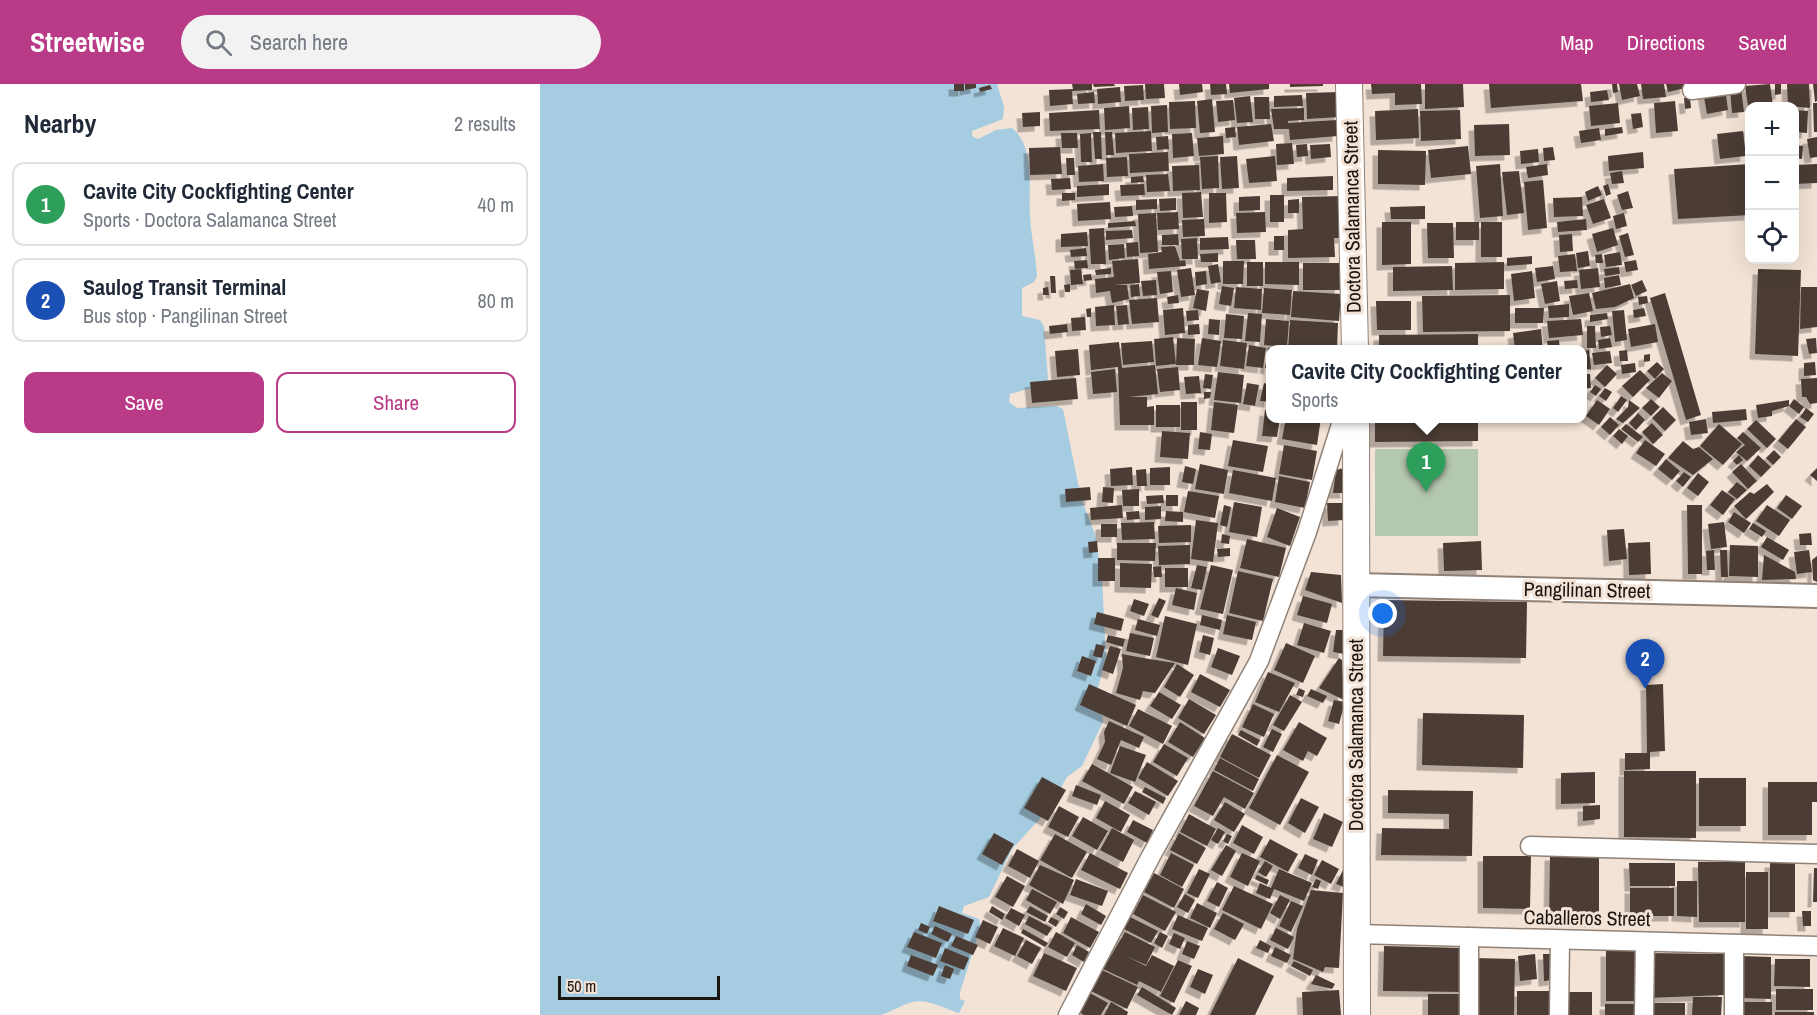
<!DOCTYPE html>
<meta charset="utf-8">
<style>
:root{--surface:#fff;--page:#f2f2f3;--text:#1f2937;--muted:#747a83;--line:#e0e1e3;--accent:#b93a86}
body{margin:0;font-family:"Archivo Narrow",sans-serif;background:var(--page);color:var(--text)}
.controls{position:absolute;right:18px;top:18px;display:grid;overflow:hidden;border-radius:12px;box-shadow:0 6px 24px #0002}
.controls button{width:54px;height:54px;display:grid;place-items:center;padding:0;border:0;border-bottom:2px solid var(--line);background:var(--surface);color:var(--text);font:30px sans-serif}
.scale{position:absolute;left:18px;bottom:15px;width:162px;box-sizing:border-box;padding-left:6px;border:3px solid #1c1612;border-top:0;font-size:16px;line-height:21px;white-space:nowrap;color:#1c1612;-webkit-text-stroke:4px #f3e3d6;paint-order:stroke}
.you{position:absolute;left:843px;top:530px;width:21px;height:21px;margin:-15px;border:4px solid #fff;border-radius:50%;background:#1a73e8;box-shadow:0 0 0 9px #1a73e833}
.badge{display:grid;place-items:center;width:39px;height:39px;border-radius:50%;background:var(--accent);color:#fff;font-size:20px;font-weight:700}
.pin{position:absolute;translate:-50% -50px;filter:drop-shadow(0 2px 3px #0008)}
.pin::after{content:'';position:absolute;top:32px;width:21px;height:18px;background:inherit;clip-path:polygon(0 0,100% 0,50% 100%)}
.popup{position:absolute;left:726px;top:261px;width:321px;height:78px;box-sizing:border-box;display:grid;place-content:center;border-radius:12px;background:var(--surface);filter:drop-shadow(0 2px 4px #0005);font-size:20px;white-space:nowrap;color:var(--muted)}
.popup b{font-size:22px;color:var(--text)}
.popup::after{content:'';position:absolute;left:50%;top:100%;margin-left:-12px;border:12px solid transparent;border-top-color:var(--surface)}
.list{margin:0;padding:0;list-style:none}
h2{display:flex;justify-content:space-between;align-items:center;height:78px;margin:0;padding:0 24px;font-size:26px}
h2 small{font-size:20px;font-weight:400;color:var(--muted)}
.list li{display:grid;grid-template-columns:39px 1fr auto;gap:18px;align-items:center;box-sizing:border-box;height:84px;margin:0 12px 12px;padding:0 12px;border:2px solid var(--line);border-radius:12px}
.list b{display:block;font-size:22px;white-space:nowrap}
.list p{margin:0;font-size:20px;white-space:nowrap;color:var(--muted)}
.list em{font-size:20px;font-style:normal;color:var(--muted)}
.actions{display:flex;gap:12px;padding:18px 24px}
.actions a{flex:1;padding:14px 0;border:2px solid var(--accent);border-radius:12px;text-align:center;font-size:21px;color:var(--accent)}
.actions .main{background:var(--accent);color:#fff}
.icon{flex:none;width:33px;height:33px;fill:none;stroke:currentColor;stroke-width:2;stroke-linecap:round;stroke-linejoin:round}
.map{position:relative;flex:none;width:1277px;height:931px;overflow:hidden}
header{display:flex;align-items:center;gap:36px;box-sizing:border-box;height:84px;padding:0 30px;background:var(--accent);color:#fff}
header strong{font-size:28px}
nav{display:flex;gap:33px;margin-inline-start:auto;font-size:21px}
.search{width:420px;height:54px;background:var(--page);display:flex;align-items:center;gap:15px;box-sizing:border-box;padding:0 21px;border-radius:33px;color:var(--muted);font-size:22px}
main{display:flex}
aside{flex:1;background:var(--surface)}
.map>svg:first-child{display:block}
.green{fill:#b4c7af}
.water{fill:#a6cce1}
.building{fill:#4b3e34;filter:url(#shadow)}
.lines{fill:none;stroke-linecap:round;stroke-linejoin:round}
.minor-casing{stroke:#908176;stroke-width:21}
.tertiary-casing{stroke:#908176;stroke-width:26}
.secondary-casing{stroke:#908176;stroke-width:28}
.minor{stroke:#fff;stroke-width:18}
.tertiary{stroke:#fff;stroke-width:22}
.secondary{stroke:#fff;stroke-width:26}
.labels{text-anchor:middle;stroke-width:6;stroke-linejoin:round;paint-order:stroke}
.street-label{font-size:20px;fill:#1c1612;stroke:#f3e3d6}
</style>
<header>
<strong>Streetwise</strong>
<div class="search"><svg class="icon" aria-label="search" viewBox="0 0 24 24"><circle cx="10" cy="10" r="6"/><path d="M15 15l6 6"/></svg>Search here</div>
<nav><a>Map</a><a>Directions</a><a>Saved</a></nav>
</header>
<main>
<aside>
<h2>Nearby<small>2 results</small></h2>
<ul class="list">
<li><span class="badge" style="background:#2e9e5b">1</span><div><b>Cavite City Cockfighting Center</b><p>Sports · Doctora Salamanca Street</p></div><em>40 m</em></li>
<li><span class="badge" style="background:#1a4fb4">2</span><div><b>Saulog Transit Terminal</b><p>Bus stop · Pangilinan Street</p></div><em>80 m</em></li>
</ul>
<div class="actions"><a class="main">Save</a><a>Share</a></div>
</aside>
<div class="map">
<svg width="1277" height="931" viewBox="0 0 1277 931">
<defs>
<filter id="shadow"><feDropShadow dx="-5.5" dy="5.5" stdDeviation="0" flood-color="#0004"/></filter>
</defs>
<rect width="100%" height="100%" fill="#f3e3d6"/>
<!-- green -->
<rect class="green" x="835" y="365" width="103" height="87"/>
<!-- water -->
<path class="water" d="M0 0H457L464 23 463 35 432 47V52L438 55 456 46 472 44C496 64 488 105 490 132 491 152 496 172 497 192L494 198 482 204V232L500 236 504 243 508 295 504 300 470 310 469 318 477 324 516 322 523 325 541 414 555 450 562 495 566 572 554 621 563 633V638L542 682 527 693 507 727 472 765 449 813 424 822 422 829 439 835 441 843 420 908V915L425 917 419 929C406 925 387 914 372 918 362 921 352 927 341 931H0Z"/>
<!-- building -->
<g class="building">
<rect x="414" y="0" width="10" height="7"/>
<path d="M425 0H436V4L425 6Z"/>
<path d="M532 0H552V6L532 7 533 20 510 22 509 6 533 5Z"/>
<path d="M553 0H574L575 2 554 3Z"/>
<path d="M605 0H624L625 14 606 15Z"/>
<path d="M639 0H662L663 8 640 11Z"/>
<path d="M670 0H686L687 10 671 11Z"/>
<path d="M689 0H729V5L690 9Z"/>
<path d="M750 0H783V2L750 3Z"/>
<path d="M831 0H881L882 20 855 21V9L832 10Z"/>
<path d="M885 0H923L924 23 885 25Z"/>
<path d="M949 0H1041L1043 17 951 24Z"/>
<path d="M1072 0H1077L1078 8 1073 9Z"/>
<path d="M1079 0H1097L1100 12 1082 16Z"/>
<path d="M1101 0H1124L1126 13 1103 15Z"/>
<path d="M1126 0H1145L1146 4 1128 8Z"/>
<path d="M1230 0 1233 22H1208L1205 2Z"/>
<path d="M1235 0H1241V10L1235 11Z"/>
<path d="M1247 0H1269L1270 24 1248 22Z"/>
<path d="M1273 0H1277V17L1275 18Z"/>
<path d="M450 1 452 5 440 8 439 4Z"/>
<path d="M603 1 604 16 585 17 584 2Z"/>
<path d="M580 3 581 18 558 20 557 5Z"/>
<path d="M1185 4 1188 26 1167 30 1163 8Z"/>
<path d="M1201 4 1204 28 1192 29 1190 6Z"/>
<path d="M1067 6 1069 16 1051 18 1050 8Z"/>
<path d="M554 8 555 19 538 20 537 10Z"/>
<path d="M799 8 800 33 767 35 766 9Z"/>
<path d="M762 11 763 22 734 23V12Z"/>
<path d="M710 12 713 38 697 39 694 14Z"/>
<path d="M714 13H729L730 35H715Z"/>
<path d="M1144 14H1150L1151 24 1145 25Z"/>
<path d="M672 15 675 48 660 49 657 17Z"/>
<path d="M693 16 695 36 678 38 676 17Z"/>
<path d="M655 17 656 44 630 45 629 18Z"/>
<path d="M1135 17 1138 47 1116 49 1114 19Z"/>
<path d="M1078 19 1080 39 1051 42 1049 22Z"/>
<path d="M1273 19H1277V48H1274Z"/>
<path d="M627 21 628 48 612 49 611 22Z"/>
<path d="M589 22 590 44 565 46 564 24Z"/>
<path d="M608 23 609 45 593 46 592 24Z"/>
<path d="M764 24V36L748 37V39L797 36 798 52 750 56 749 45H734L731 25Z"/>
<path d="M878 25 879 54 836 56 835 27Z"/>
<path d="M559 26 560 45 510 47 509 29Z"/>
<path d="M920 26 921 55 881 57 880 27Z"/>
<path d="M1254 26 1268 27 1267 49 1254 48Z"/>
<path d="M500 28V42L483 43 482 29Z"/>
<path d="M1101 29 1103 43 1093 45 1091 30Z"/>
<path d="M731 40 734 57 699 61 697 43Z"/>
<path d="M969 40 970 71 935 72 934 41Z"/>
<path d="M695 43 696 53 686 54 685 44Z"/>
<path d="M1082 43 1083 49 1065 52V45Z"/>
<path d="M1207 43H1210V59L1208 60Z"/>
<path d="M1059 44 1061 56 1041 59 1039 47Z"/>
<path d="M611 47 612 67 576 69 575 49Z"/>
<path d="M1203 47 1206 72 1180 75 1177 50Z"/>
<path d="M553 48H561L562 75H555Z"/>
<path d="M565 48H572L574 71H566Z"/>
<path d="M521 49H537L538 64H522Z"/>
<path d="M551 49 552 78H541L540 50Z"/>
<path d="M652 49 654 72 633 74 632 50Z"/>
<path d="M628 52 629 65 617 66 616 53Z"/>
<path d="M683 52 684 70 659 72 657 54Z"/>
<path d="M1277 53V73L1270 74 1267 55Z"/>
<path d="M752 59 754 80 737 81 736 60Z"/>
<path d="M767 60 768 72 757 73 756 61Z"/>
<path d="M790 60 791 73 771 75 770 61Z"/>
<path d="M1254 61 1263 62 1262 75 1254 74Z"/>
<path d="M928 62 931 90 891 94 888 66Z"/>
<path d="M520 63 522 90 490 91 489 64Z"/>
<path d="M1013 63 1015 76 1004 77 1003 64Z"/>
<path d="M998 65 999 78 981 80 980 67Z"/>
<path d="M838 66 886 67 885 101 838 100Z"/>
<path d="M628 68 629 87 590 89 589 70Z"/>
<path d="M1103 68 1104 84 1069 87 1068 72Z"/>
<path d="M678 72 679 104 662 105 660 73Z"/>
<path d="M697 72 699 104 682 105 680 73Z"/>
<path d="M735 72 737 97 709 99 706 75Z"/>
<path d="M587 73 588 92 567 93 566 74Z"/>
<path d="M526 74H534L535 91H527Z"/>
<path d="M563 80 564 97 539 98 538 82Z"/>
<path d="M960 80 963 132 940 134 936 82Z"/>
<path d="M1007 80 1008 91 988 94 986 83Z"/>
<path d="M1210 80V131L1138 135 1134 85Z"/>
<path d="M1277 80V99L1254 100V81Z"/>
<path d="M659 81 660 106 633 107 632 82Z"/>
<path d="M979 87 984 129 967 131 962 88Z"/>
<path d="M1082 87 1084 99 1072 100 1070 89Z"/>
<path d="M628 90 630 107 607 108 606 91Z"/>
<path d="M603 92 604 98 591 99V93Z"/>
<path d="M793 92V106L747 107V94Z"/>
<path d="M530 94 531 105 512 106 511 95Z"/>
<path d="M1003 96 1007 144 988 146 984 98Z"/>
<path d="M569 100V111L537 113V102Z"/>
<path d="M604 100 605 111 581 112 580 101Z"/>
<path d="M1068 100 1071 110 1066 112 1063 102Z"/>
<path d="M1058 102 1062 111 1048 117 1045 108Z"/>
<path d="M1088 107 1093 124 1082 126 1077 111Z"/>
<path d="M661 108 663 133 643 134 642 109Z"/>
<path d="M522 109H535V116L522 117Z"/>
<path d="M669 109H686L687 138 669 139Z"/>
<rect x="730" y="111" width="14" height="27"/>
<path d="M720 112V126L699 127V113Z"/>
<path d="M802 112 804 154H794L795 173 748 174V146L763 145 762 113Z"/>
<path d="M1042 113 1043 132 1014 133 1013 114Z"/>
<path d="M636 114V126L620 127 619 115Z"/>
<path d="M617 115V125L596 126V116Z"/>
<path d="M759 115V129H748V116Z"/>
<path d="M1064 115 1071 134 1053 140 1046 121Z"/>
<path d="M570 118 571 135 538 137 537 120Z"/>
<path d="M592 122 593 132 575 133 574 123Z"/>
<path d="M885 122V135H851L850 123Z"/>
<path d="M638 128 639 145 618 146 617 129Z"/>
<path d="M725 128 726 148 697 149 696 129Z"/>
<path d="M616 129 618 168 600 169 598 130Z"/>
<path d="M1084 129 1087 142 1076 145 1073 132Z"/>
<path d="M664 135 665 152 643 153 642 136Z"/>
<path d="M1046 135 1047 146 1018 148 1017 138Z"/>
<path d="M595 137 596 142 568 144V139Z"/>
<path d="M842 138H871V180L842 181Z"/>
<rect x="916" y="138" width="23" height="18"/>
<rect x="941" y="138" width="21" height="35"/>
<path d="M887 139H913L914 174H888Z"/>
<path d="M564 144 566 180H551L549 145Z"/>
<path d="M1073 144 1078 161 1057 168 1052 150Z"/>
<path d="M592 146 593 154 566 156V147Z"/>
<path d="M547 148 548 162 521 163V150Z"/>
<path d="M1088 149 1094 171 1085 173 1079 152Z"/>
<path d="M638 150 639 161H622V151Z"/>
<path d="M1032 150 1033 167 1020 168 1019 151Z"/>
<rect x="734" y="152" width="10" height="14"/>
<path d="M688 153 689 165 660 166V154Z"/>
<path d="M657 154 658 175H642L641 155Z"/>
<path d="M696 156H715L716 175H697Z"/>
<path d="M598 158 599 172 587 173 586 159Z"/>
<path d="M584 160 585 174 569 176 568 161Z"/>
<path d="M635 162 640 177 645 176 646 182 609 185 608 170 622 168 621 163Z"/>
<path d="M546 164 547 172 531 173 530 166Z"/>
<path d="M1048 167 1050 182 1038 184 1036 169Z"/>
<path d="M1080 168 1082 181 1066 183 1064 171Z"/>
<path d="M678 169V178H661L660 170Z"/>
<path d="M1035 170 1037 187 1020 188 1018 172Z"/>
<path d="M1062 170 1063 179H1056L1055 171Z"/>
<path d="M992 172V180L967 182V174Z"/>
<path d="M598 175 600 199 574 201H587L589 215 572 219 570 207 556 209 555 195 574 193 572 177Z"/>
<path d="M547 176 548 184 535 185 534 177Z"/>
<path d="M1096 176 1098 186 1086 188 1084 178Z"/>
<path d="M683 177H704L703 200H683Z"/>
<rect x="707" y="178" width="16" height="24"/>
<path d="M725 178H759V201L725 200Z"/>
<path d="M964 178V205L915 206V179Z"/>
<path d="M763 179H801L800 206H763Z"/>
<path d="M678 180 681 198 671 200 668 182Z"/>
<path d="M912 182 913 206 853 207V183Z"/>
<path d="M1013 182 1015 195 997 198 995 184Z"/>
<path d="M1079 183 1080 190 1065 192 1064 185Z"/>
<path d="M571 184V190L556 191 555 186Z"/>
<path d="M651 184 655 211 641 213 637 186Z"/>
<path d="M1058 184 1060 203 1041 205 1039 186Z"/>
<path d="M541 185 543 200 531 201 530 186Z"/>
<path d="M1218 185 1261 186 1258 272 1215 270Z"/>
<path d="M631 187 633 208 620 210 617 188Z"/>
<path d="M666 187 667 200 656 202 655 188Z"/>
<path d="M992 187 995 214 974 217 971 190Z"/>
<path d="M551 190 552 196 544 197 543 191Z"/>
<path d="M1079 191 1081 201 1065 204 1064 194Z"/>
<path d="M510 192H515L516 209H511Z"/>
<path d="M616 196 617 211 603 212 601 197Z"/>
<path d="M1037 196 1038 204 1025 205 1024 197Z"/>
<path d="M1102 196 1107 207 1096 212 1091 201Z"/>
<path d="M1017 197 1020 217 1005 220 1001 200Z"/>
<path d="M530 200V208H525L524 201Z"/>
<path d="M599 200 600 212 591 213 590 201Z"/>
<path d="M1090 200 1094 214 1075 223 1056 225 1052 209Z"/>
<path d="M682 202 694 204 691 222 679 220Z"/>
<path d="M508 203 509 211H503V204Z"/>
<path d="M696 203 722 205 721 226 694 224Z"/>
<path d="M1261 203H1277V243L1260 245Z"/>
<path d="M724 204 752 206 750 231 722 229Z"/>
<path d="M657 205 669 207 666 227 653 224Z"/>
<path d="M753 207 801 210 799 237 751 233Z"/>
<path d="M1049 209 1053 227 1033 231 1029 212Z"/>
<path d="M1125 209 1161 331 1146 336 1110 214Z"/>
<path d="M638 211 639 219 628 220 627 213Z"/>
<path d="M970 211V247L883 248 882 212Z"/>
<path d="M1107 212 1108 219 1099 221 1098 213Z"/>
<path d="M617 214 619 238 592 240 589 216Z"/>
<path d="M836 217H871V246H837Z"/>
<path d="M1029 220V233L1009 234 1008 222Z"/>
<path d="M574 221 575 241 556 242 555 223Z"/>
<path d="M587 221 589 240 578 241 576 222Z"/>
<path d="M551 224V233H547L546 225Z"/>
<path d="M643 224 645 249 625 251 623 226Z"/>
<path d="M975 224H1004L1003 239H975Z"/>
<path d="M1104 224 1106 232 1094 234 1093 226Z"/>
<path d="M658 226 659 236 647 237 646 227Z"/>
<path d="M1084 226 1087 256 1075 258 1072 227Z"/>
<path d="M708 229 722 230 720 258 705 257Z"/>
<path d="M1067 229 1068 235 1050 238V231Z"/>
<path d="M686 230 704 232 702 255 684 254Z"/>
<path d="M545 233 546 246 532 247 531 234Z"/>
<path d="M669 235 680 236 679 251 668 250Z"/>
<path d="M726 235 749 237 747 263 724 261Z"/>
<path d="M1041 235 1043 251 1009 254 1007 237Z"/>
<path d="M750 236 798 239 797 266 748 265Z"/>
<path d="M527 240 528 248 510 250 509 242Z"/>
<path d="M659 240 660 250 648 251V241Z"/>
<path d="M1115 240 1118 258 1091 263 1088 245Z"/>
<path d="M1047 242H1055L1056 264H1047Z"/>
<path d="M1070 242 1072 251 1061 253 1060 243Z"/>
<path d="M1001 245 1003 266H975L973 249Z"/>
<path d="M938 250V266H839V251Z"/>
<path d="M633 253 636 280 616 282 614 255Z"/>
<path d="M637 254 655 255 654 281H636Z"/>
<path d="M662 254 681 257 677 283 658 281Z"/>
<path d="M1070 254 1072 263 1059 265 1058 256Z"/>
<path d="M1276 254 1277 269 1269 270 1266 255Z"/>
<path d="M683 256 707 259 704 285 680 282Z"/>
<path d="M1019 256 1020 266H1008L1007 257Z"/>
<path d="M612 257 614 278 583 281 581 259Z"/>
<path d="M579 258 582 284 615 281 618 310 589 313H607V323L614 322V341H580L578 283 551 286 549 261Z"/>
<path d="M709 261 726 264 723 284 706 282Z"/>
<path d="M728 264H730V285L725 284Z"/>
<path d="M538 265 540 291 517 293 515 267Z"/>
<path d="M1049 266 1051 285 1042 286V267Z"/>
<path d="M1087 266 1088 277H1080L1079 267Z"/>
<path d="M1070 267 1072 279 1054 281 1052 269Z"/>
<path d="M1110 270V277L1104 278V271Z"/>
<path d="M1117 278 1124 285 1115 295 1107 287Z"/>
<path d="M1275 278 1276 291 1264 292V279Z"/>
<path d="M1095 279 1096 288 1082 290 1081 281Z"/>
<path d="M1067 281 1077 290 1065 303 1055 294Z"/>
<path d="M638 283 640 306 620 308 617 285Z"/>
<path d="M575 285 577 308 553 310 551 288Z"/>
<path d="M1100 286 1110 296 1093 313 1082 302Z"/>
<path d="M678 288 704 291 701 319 674 316Z"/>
<path d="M1122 289 1132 297 1119 314 1106 304Z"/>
<path d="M665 290 673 291 671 305 663 304Z"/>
<path d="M1042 290H1050L1051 304 1042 305Z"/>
<path d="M659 292 661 309 646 310 644 293Z"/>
<path d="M536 294 538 315 492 319 490 298Z"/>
<path d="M1277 294V319L1270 320 1266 313H1262L1261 295Z"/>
<path d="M707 299 719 301 715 322 703 320Z"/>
<path d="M724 299 730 301V318L720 317Z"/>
<path d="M1055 301 1061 305 1056 312 1050 308Z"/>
<path d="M1065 304 1072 308 1066 317 1059 312Z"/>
<path d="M664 308H671L670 314 664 315Z"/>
<path d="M1081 312 1087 316 1078 328 1073 324Z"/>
<path d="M1111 315 1120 323 1111 332 1102 324Z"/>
<path d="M1254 315 1264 323 1259 330 1249 322 1232 327V332L1218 334 1216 321 1249 316V322Z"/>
<path d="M1057 316 1070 325 1059 341 1046 332Z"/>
<path d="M1089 316 1100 324 1083 339 1076 335 1088 323Z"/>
<rect x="641" y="318" width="16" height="28"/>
<path d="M674 318 698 321 694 349 671 346Z"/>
<rect x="616" y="321" width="24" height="22"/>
<path d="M1123 323 1136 336 1125 347 1112 334Z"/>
<path d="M1266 324 1274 330 1268 338 1260 333Z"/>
<path d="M1206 325 1207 336 1173 339 1172 328Z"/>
<path d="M725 326 730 327V334H740L737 353 722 352Z"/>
<path d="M1098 329 1105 336 1096 346 1089 339Z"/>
<path d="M1070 333 1079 341 1070 351 1061 343Z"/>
<path d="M746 334H781L777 361 742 355Z"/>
<path d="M835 334H938V357L835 358Z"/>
<path d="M1166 335 1168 349 1151 351 1149 338Z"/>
<path d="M1256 335 1266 343 1248 365 1238 357Z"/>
<path d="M1216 336 1236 355 1227 364 1207 345Z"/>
<path d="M1112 339 1123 351 1113 360 1102 348Z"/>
<path d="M1086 340 1103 353 1098 358 1081 345Z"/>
<path d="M1179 340 1202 360 1183 381 1160 362Z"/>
<path d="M1079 345 1088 352 1082 360 1073 352Z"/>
<path d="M622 347 650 349 648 375 620 373Z"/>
<path d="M660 348 672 350 670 366 658 365Z"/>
<path d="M1203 348 1221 364 1207 377 1196 368 1205 361 1197 354Z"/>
<path d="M693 356 728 362 723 388 688 382Z"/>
<path d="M1105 356 1125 370 1116 382 1096 369Z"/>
<path d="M1143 357 1153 365 1159 363 1173 375 1153 391 1128 374Z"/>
<path d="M744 361 777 367 772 396 739 390Z"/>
<path d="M1234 366 1241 373 1233 381 1226 374Z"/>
<path d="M1199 371 1203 376 1197 381 1193 377Z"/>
<path d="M1218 371 1231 383 1221 393 1209 382Z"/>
<path d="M1126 375 1140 387 1132 396 1118 385Z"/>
<path d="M660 380 688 386 684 410 655 405Z"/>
<path d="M1201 380 1217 397 1208 405 1192 388Z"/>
<path d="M645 382 656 385 653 400 642 398Z"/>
<path d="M592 383 593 401 571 402 570 385Z"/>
<path d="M630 383V401H610V384Z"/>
<path d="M804 384 806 409H793L796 386Z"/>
<path d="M1277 384V397L1270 391Z"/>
<path d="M606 385 607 402H597L596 386Z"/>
<path d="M693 386 736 394 732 417 689 409Z"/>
<path d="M1144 388 1151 393 1143 403 1136 397Z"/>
<path d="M1158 389 1169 398 1158 412 1147 404Z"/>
<path d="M739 392 770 398 765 424 735 418Z"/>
<path d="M1197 398 1207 406 1197 415 1188 408Z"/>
<path d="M1227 400 1234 408 1206 435 1194 422 1210 408 1214 410Z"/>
<path d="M550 403 551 416 526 418 525 405Z"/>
<path d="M563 403 574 404 573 419 562 418Z"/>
<path d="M599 405V422H583L582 406Z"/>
<path d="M1182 406 1195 415 1183 431 1170 421Z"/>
<path d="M648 407 679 412 675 434 644 428Z"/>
<path d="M623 411 624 419 607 420 606 412Z"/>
<rect x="626" y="411" width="12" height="11"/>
<path d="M1246 411 1262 422 1252 435 1237 424Z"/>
<path d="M694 418 722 423 717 453 689 448Z"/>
<path d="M787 419H803L804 436 788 437Z"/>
<path d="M582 421 583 434 551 436 550 424Z"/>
<path d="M684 421 691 423 687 443 680 441Z"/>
<path d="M1147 421H1162V490H1148Z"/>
<path d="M1227 421 1250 436 1239 452 1216 437Z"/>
<path d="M621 422V435L605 436V423Z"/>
<path d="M737 424 760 433 750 462 727 453Z"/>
<path d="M599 427 600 435 587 436 586 428Z"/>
<path d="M626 427 643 428V438L625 437Z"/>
<path d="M1194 428 1211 439 1204 449 1188 438Z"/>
<path d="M656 436 678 439 673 478 651 475Z"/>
<path d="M614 438 615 455 582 456 581 439Z"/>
<path d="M1184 438 1187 463 1171 465 1168 440Z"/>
<path d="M1213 439 1226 447 1222 453 1209 445Z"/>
<rect x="561" y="440" width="16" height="13"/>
<path d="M651 441V458L619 459 618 442Z"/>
<path d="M1084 445 1087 475 1069 477 1067 446Z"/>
<path d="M1271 449 1272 461H1260L1259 450Z"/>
<path d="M682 450 690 452 689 460 681 459Z"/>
<path d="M1227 453 1249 466 1243 476 1221 463Z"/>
<path d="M707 455 746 464 739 493 700 484Z"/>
<path d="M557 457 558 468 549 469 548 458Z"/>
<path d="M941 457 942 486 904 487 903 459Z"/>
<path d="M1110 458 1111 490 1089 491 1088 459Z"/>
<path d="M577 459H616L615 477 577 476Z"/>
<path d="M650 461V480L619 481 618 462Z"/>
<path d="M1190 461 1218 462V493L1189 492Z"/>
<path d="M690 464V472L678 473 677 465Z"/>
<path d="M1174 466 1175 486H1167L1166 467Z"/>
<path d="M1180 466H1187L1188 493H1181Z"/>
<path d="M1269 466 1272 488 1257 490 1254 468Z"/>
<path d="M1224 471 1255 488 1256 495 1222 496Z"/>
<path d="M1277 472V498L1273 496 1272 476Z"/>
<rect x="558" y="474" width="17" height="23"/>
<path d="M580 479 612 480 611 504 580 503Z"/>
<path d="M657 481 667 483 662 506 651 504Z"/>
<path d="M671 481 693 486 683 530 660 525Z"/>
<path d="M621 482 622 493H614L613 483Z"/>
<rect x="625" y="484" width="23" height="19"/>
<path d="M698 487 733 495 723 537 689 529Z"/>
<path d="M771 488 801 491 802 519 765 506Z"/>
<path d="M636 504 657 509 654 526 632 521Z"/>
<path d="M763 512 792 520 787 539 757 531Z"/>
<path d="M619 514 626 517 618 534 611 531Z"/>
<path d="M594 515 609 520 604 532 590 527Z"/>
<path d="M844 516 987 518 986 574 843 572Z"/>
<path d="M557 528 584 535 581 547 554 540Z"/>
<path d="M662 531 682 536 680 546 660 541Z"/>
<path d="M687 531 716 538 712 556 683 550Z"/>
<path d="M625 532 657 540 648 581 616 573Z"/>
<path d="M598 535 620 541 617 552 595 546Z"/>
<path d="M764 539 791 547 784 569 757 561Z"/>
<path d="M796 546H805L804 570 793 568Z"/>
<path d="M590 549 614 554 610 572 586 567Z"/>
<path d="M568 551 585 555 583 563 566 558Z"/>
<path d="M663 551 674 554 670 571 659 568Z"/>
<path d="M746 559 775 572 763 599 734 586Z"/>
<path d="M556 560 565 562 562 574 553 572Z"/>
<path d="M570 562 581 565 573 590 562 586Z"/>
<path d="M678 564 700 572 692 591 671 583Z"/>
<path d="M582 570 609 575 635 579 615 609 603 607 600 616 576 609 583 584Z"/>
<path d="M542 572 556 577 551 592 537 587Z"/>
<path d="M799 574 802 576 804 616 779 604Z"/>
<path d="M637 580 654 591 640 613 624 603Z"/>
<path d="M728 588 755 599 739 628 715 618Z"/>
<path d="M660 590 690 606 680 623 651 608Z"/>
<path d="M549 600 596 621 587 642 540 621Z"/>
<path d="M1123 600 1125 667 1110 668V685L1085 686V669H1107L1106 601Z"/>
<path d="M759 604 765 607 763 613 756 611Z"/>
<path d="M771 605 787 612 783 619 767 612Z"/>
<path d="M619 608 641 621 632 635 610 622Z"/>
<path d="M750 611 762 618 744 647 733 641Z"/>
<path d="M649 615 676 631 664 650 638 634Z"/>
<path d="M794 616 805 618 799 640 788 637Z"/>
<path d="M713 620 734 630 724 653 702 643Z"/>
<path d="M598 625 632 642 623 660 589 642Z"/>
<path d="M883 629 984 631 983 684 882 681Z"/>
<path d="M569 637 604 653 599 664 581 656 571 681 557 675 565 658 564 648Z"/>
<path d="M640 638 665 654 653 673 628 658Z"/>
<path d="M759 638 787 654 777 672 768 667 763 677 743 666Z"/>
<path d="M732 645 742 650 733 668 723 663Z"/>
<path d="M701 646 720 656 717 662 698 651Z"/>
<path d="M692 650 731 671 719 694 680 673Z"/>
<path d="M624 660 648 674 637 692 613 678Z"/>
<path d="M580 662 606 671 595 698 570 689Z"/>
<path d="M737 671 769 688 740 741 709 724Z"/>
<path d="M680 674 719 695 713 707 674 686Z"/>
<path d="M607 678 638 697 628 712 598 694Z"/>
<path d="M552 680 593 703 584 720 542 697Z"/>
<path d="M673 687 714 709 705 725 684 713 673 732 654 722Z"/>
<path d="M1084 687H1156V754L1084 753Z"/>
<path d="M1055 688V719L1021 720V689Z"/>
<path d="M502 693 526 706 508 737 484 724Z"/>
<rect x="1159" y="694" width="47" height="48"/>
<path d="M1228 698H1277V718H1272V751H1228Z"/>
<path d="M536 701 561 711 557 721 532 712Z"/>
<path d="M605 703 626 714 623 720 602 708Z"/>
<path d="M848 706 933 707 932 772 841 771 842 744 909 745V730L848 729Z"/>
<path d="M595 707 616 718 609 731 588 719Z"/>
<path d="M761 714 779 723 765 749 748 739Z"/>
<path d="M565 717 590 731 581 748 556 734Z"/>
<path d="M685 718 705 730 694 748 674 736Z"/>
<path d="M1060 721V735L1043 737V722Z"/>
<path d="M519 722 539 733 528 753 508 743Z"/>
<path d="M784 729 803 738 792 763 773 755Z"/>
<path d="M649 730 676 745 667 762 640 748Z"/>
<path d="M543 733 568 747 557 766 532 752Z"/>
<path d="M593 736 613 746 607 759 587 748Z"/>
<path d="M702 741 723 753 714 770 693 759Z"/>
<path d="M572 744 594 756 583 778 560 766Z"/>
<path d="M678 744 685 748 678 760 671 756Z"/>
<path d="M454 749 474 760 462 781 442 770Z"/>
<path d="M639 749 666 764 657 780 630 766Z"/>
<path d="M515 750 547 768 532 794 500 776Z"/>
<path d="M687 750 692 752 688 760 683 757Z"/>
<path d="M730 755 758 770 748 788 720 773Z"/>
<path d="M686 761 696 767 682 792 671 786Z"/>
<path d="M477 765 499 777 490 794 468 782Z"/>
<path d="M550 769 588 789 580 805 541 786Z"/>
<path d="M631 769 654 781 642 803 620 791Z"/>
<path d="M702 769 720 777 708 802 690 793Z"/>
<path d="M765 770 778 776 772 791 758 784Z"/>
<path d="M1010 771 1059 772V838L1009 837Z"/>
<path d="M943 772H991L990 825 943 824Z"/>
<path d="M782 776 799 785 791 800 774 791Z"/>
<path d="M725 777 733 782 726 793 718 788Z"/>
<path d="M1158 778H1205V838H1159Z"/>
<rect x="1230" y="778" width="25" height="50"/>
<path d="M1089 779H1135V802H1090Z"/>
<path d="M500 781 534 796 523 820 489 801Z"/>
<path d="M1274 784H1277V818H1273Z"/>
<path d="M659 785 670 790 658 814 647 809Z"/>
<path d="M739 785 772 799 764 817 734 805 730 815 716 809 720 799 731 804Z"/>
<path d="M803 786 811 790 804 803 796 800Z"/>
<rect x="1206" y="788" width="22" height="57"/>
<path d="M614 789 644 805 634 824 604 808Z"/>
<path d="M717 791 729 796 727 801 715 795Z"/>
<path d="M467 792 485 802 473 823 455 813Z"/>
<path d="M536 795 568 807 562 822 530 811Z"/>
<path d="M776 795 781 797 778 805 772 803Z"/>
<path d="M1137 797H1157V833L1137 832Z"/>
<path d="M677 798 688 804 679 823 667 817Z"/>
<path d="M694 802 733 820 721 845 682 826Z"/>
<rect x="1090" y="804" width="44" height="28"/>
<path d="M492 805 517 818 510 830 486 816Z"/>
<path d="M771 806 803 809 799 884 785 883 783 888 753 875 757 845Z"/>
<path d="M645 810 655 816 648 829 637 823Z"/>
<path d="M603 811 636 828 625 847 593 830Z"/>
<path d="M740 811 750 816 740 835 730 829Z"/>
<path d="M751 817 763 822 751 848 739 842Z"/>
<path d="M657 819 677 829 670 844 650 834Z"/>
<path d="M546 820 566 832 561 841 541 830Z"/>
<path d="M399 822 434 836 428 850 393 837Z"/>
<path d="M452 822 465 830 462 836 449 828Z"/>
<path d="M490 822 508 832 505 838 486 828Z"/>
<path d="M520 823 528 828 524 835 516 830Z"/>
<path d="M471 824 485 831 479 842 465 834Z"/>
<path d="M1262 827H1271V842H1263Z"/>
<path d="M683 829 704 840 695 856 674 845Z"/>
<path d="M638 831 668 844 662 857 632 845Z"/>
<path d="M489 832 512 844 507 852 485 840Z"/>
<path d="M511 833 519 837 516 843 508 838Z"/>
<path d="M531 833 559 848 550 864 523 849Z"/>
<path d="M590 833 618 847 611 859 584 845Z"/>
<path d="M443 836 458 843 450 860 435 853Z"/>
<path d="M381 839 390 843 387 850 378 846Z"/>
<path d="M395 842 412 850 408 858 391 850Z"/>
<path d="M463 844 484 854 475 872 454 862Z"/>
<path d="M736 844 754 853 748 865 730 856Z"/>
<path d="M483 845 508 859 505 863 481 849Z"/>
<path d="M374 848 402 859 396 874 367 863Z"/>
<path d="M516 848 535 859 527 873 508 863Z"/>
<path d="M585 848 615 863 606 881 586 872 606 882 612 871 634 882 621 908 599 897 597 901 563 885Z"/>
<path d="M620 848 628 852 622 864 614 859Z"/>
<path d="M634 849 645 854 640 865 629 860Z"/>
<path d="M416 852 438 861 433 871 411 862Z"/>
<path d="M486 856 501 864 492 880 477 872Z"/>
<path d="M720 856 731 862 728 869 716 864Z"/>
<path d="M647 857 660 862 654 875 642 870Z"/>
<path d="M537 861 549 868 544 878 532 871Z"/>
<path d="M844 862 925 864 924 908 843 907Z"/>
<path d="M735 863 751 871 747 879 731 872Z"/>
<path d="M405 864 429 874 424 886 400 877Z"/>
<rect x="1066" y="867" width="34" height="50"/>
<path d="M504 869 537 884 526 907 493 892Z"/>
<path d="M1108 869 1184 870V911L1108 914Z"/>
<path d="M995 870 997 895 980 897 978 872Z"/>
<path d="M1003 870H1013L1014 896 1004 897Z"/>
<path d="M371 871 398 881 393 892 367 882Z"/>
<path d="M1201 872 1231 873V915L1201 914Z"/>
<path d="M698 874 734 892 715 931H670Z"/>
<path d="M935 874 975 875 974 931H934Z"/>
<path d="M1235 875H1270V903L1234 902Z"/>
<path d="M638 876 652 882 634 919 620 912Z"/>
<path d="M754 877 773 886 770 892 751 882Z"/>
<path d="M405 881 414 885 410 895 401 892Z"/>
<path d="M658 885 673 891 665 910 650 903Z"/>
<path d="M562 886 598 903 587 925 551 907Z"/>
<path d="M776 891 795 900 792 905 771 900Z"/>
<path d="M602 903 636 924 632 931 597 911Z"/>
<rect x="1236" y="905" width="37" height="21"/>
<path d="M799 906 801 931H763L762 908Z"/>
<rect x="977" y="907" width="33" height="24"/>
<path d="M1025 908H1052V931H1024Z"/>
<path d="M550 909 568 919 561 931H544L539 928Z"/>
<path d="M888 910H924L923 931H888Z"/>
<path d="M1153 913H1182L1181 931H1152Z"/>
<path d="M646 917 659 924 656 931H639Z"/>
<path d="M571 918 588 928 587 931H564Z"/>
<rect x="1198" y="918" width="34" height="13"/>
<rect x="1108" y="919" width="37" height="12"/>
<rect x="1065" y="920" width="35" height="11"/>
<rect x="1235" y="928" width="39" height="3"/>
</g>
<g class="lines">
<!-- minor casing -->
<g class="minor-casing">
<g id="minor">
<path d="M1152 6 1196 0"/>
<path d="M990 762 1277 770"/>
<path d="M816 850 1277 862"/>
<path d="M528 931 611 772 719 577 767 448 803 334"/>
<path d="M929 931V853"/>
<path d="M1019 931 1020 856"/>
<path d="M1104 931 1105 858"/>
<path d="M1194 931V860"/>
</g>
</g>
<!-- tertiary casing -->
<g class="tertiary-casing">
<path id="tertiary" d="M816 501 1277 512"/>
</g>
<!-- secondary casing -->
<g class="secondary-casing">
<g id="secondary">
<path d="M809 0 815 266"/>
<path d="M816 334 817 931"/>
</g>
</g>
<!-- minor -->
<use href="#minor" class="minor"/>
<!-- tertiary -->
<use href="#tertiary" class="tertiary"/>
<!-- secondary -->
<use href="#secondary" class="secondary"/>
</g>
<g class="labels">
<!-- street labels -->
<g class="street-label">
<text transform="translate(812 133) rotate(-91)" y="7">Doctora Salamanca Street</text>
<text transform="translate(1047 506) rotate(1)" y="7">Pangilinan Street</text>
<text transform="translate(816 651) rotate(-90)" y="7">Doctora Salamanca Street</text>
<text transform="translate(1047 834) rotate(1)" y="7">Caballeros Street</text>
</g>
</g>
</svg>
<div class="controls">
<button>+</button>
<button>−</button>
<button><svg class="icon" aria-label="locate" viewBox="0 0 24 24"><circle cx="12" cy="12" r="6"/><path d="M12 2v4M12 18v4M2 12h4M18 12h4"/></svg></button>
</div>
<div class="scale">50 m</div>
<div class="you"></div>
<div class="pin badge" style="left:886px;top:408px;background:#2e9e5b">1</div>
<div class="popup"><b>Cavite City Cockfighting Center</b>Sports</div>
<div class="pin badge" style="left:1105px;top:605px;background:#1a4fb4">2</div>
</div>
</main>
